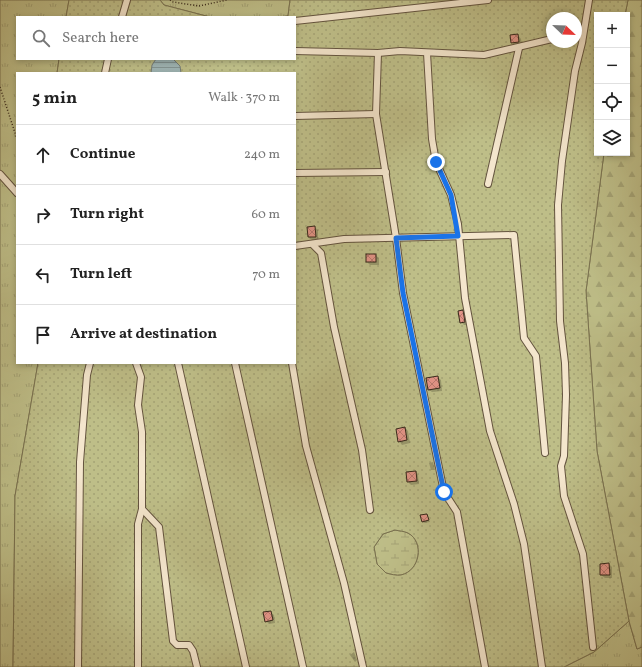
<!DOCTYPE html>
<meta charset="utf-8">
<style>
:root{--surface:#fff;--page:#f6f6f6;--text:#222;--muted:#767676;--line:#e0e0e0}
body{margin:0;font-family:Vollkorn,serif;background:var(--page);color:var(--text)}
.controls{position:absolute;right:12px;top:12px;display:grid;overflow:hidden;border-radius:0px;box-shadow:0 2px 6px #0003}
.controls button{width:36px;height:36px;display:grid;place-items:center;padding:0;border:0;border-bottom:1px solid var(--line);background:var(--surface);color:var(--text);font:20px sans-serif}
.compass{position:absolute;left:546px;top:12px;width:36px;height:36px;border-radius:50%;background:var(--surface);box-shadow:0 2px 6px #0003;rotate:113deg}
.stop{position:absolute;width:12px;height:12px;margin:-9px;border:3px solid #1a73e8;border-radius:50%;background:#fff}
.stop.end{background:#1a73e8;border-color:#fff;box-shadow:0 1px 4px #0008}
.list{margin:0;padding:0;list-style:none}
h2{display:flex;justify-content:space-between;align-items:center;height:52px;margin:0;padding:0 16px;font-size:17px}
h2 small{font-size:13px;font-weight:400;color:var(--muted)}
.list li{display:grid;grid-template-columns:26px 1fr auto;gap:12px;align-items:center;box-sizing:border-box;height:60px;padding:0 16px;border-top:1px solid var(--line)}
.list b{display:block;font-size:15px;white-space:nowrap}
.list em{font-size:13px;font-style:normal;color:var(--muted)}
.icon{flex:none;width:22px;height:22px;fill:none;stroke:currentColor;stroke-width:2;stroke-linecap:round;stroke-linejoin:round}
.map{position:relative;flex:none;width:642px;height:667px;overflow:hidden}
.search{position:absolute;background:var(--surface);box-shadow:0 2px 6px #0003;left:16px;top:16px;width:280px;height:44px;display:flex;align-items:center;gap:10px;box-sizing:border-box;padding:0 14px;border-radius:0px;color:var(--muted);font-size:15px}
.panel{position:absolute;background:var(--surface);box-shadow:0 2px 6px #0003;left:16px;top:72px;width:280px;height:292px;border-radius:0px}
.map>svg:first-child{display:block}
.grass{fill:url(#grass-tufts);stroke:#7a7250}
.forest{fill:url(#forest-firs);stroke:#7a7250}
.wetland{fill:url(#wetland-marsh);stroke:#7a7250}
.garden{fill:url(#garden-dots);stroke:#7a7250;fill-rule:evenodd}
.water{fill:url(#water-rules);stroke:#757d78}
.shadow{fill:#0003}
.building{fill:url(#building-cross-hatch);stroke:#362719}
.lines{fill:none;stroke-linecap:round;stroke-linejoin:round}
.street-casing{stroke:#64543f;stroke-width:8}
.path{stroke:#362719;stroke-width:1.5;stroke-dasharray:1 2;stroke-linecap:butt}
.street{stroke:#f4e6cd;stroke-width:6}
.route{stroke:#1a73e8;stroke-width:5}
</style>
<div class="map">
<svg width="642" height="667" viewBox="0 0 642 667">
<defs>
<pattern id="grass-tufts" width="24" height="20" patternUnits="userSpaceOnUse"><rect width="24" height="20" fill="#bebe88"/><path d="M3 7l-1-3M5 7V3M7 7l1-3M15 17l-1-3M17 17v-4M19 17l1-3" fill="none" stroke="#a4a375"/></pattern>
<pattern id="forest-firs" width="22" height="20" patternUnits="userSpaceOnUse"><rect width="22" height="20" fill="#bebe88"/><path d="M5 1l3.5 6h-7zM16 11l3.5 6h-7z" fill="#a4a375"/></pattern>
<pattern id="wetland-marsh" width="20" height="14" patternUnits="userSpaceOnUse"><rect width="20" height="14" fill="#bebe88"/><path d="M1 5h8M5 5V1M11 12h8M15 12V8" fill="none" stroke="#a4a375"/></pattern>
<pattern id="garden-dots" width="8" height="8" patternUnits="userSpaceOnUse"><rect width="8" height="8" fill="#bebe88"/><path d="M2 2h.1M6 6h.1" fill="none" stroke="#a4a375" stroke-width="1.8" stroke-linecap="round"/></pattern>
<pattern id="water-rules" width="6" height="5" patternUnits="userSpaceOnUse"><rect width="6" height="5" fill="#9fb7b8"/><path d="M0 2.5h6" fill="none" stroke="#829595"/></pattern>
<pattern id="building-cross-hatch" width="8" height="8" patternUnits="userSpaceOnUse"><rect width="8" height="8" fill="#e29386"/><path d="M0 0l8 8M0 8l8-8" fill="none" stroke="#b8786d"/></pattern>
</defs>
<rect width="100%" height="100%" fill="#eed9b2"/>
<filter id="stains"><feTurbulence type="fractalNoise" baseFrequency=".005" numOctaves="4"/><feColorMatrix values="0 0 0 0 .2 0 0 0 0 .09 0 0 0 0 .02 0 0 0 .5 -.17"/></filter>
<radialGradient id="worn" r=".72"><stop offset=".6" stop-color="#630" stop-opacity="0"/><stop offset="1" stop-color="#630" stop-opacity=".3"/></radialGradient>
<!-- grass -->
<g class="grass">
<path d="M0 0H69L66 17H17V59H59L57 73H17V363H38L15 496 13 667H0Z"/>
<path d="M160 0H290L288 16 278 17H210L164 5Z"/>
<path d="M629 621 637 649 642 647V667H564L594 652Z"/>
</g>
<!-- forest -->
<path class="forest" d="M628 0H642V647L637 649 629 621 597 451 586 291 604 153H627V15H625Z"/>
<!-- wetland -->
<path class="wetland" d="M395 530C399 531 404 531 408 533 425 542 420 571 401 575 397 576 390 574 386 573L377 564 374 547 383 534Z"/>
<!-- garden -->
<g class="garden">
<path d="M69 0H160L164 5 210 17H66Z"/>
<path d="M290 0H628L625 15H597V153H604L586 291 597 451 629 621 594 652 564 667H13L15 496 38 363H295V73H57L59 59H295V17H278L288 16ZM552 18H576V42H552ZM395 530C399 531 404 531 408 533 425 542 420 571 401 575 397 576 390 574 386 573L377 564 374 547 383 534Z"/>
</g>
<!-- water -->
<path class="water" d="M156 59H173L180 66 181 73H151L152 65Z"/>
<!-- shadow -->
<g class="shadow">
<path d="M518 35 521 39 522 45 515 46 512 42Z"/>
<path d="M314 227 318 230V239L312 240 309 237Z"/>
<path d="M376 255 379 259V265H370L367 262Z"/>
<path d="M462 311 466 314 468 325H464L461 322Z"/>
<path d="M437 377 441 380 442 391 432 392 428 389Z"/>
<path d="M405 428 408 431 410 443 402 445 399 441Z"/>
<path d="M433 462 435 470H431L429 463Z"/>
<path d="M415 472 418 475 419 484 411 485 408 482Z"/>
<path d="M427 515 430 522 424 523 423 522Z"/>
<path d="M609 564 612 567V578H605L601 575Z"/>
<path d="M270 612 274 615 275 623 269 624 266 621Z"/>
<path d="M354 652 357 660 355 662 350 655Z"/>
</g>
<!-- building -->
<g class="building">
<path d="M518 34 519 42 511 43 510 35Z"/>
<path d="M315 226 316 237H308L307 227Z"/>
<rect x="366" y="254" width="10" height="8"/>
<path d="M463 310 465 322 460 323 458 311Z"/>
<path d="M438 376 440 388 428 390 426 378Z"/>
<path d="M405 427 407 440 398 442 396 429Z"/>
<path d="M416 471 417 481 407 482 406 472Z"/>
<path d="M427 514 429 520 422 522 420 515Z"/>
<path d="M609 563 610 575H600V564Z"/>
<path d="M271 611 273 620 265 622 263 612Z"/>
</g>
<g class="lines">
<!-- street casing -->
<g class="street-casing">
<g id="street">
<path d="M589 0 582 43 575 71 562 161 558 205 560 321 565 363 566 395 564 456 561 466 564 496 583 554 593 647"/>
<path d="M122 17 127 0"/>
<path d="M295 21 488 0"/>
<path d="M295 51 378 53 400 51 484 55 552 39"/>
<path d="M378 53 376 114 396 238 403 293 444 492 457 512 485 667"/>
<path d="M427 53 432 139 436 162 451 195 458 224 465 298 490 431 514 504 524 544 542 667"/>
<path d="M105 73 108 59"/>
<path d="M295 116 376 114"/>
<path d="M295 173 386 172"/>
<path d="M0 174 17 193"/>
<path d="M488 184 519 48"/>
<path d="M313 245 321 253 334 327 362 450 370 510"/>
<path d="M295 246 344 239 514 235 524 338 536 356 545 453"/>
<path d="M136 363 141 377 138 405 142 432V509L159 527 173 641 177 645H189L193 651 197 667"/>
<path d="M178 363 246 667"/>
<path d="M235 363 303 667"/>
<path d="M292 363 306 446 344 583 363 667"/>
<path d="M78 667 80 462 87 375 90 363"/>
<path d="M138 667V524L142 509"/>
</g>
</g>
<!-- path -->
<g class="path">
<path d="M170 0 173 2 199 6 227 0"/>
<path d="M0 87 17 139"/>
</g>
<!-- street -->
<use href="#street" class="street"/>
</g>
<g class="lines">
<!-- route -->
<path class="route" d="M436 162 451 195 458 236 396 238 403 293 444 492"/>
</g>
<rect width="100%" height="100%" filter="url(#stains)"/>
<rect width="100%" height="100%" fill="url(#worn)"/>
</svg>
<div class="controls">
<button>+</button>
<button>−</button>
<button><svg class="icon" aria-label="locate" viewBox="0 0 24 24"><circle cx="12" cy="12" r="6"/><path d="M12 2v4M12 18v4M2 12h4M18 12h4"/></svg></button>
<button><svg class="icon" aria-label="layers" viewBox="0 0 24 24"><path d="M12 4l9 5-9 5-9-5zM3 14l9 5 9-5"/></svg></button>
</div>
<svg class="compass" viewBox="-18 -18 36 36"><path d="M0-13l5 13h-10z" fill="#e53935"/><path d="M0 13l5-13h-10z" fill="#767676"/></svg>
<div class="stop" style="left:444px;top:492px"></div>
<div class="stop end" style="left:436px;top:162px"></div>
<div class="search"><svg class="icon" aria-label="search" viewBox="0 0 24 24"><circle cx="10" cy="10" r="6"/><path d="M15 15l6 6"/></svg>Search here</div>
<section class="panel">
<h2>5 min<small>Walk · 370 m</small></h2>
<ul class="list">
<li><svg class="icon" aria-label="ahead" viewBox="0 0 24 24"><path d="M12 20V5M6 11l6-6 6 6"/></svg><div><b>Continue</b></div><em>240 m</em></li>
<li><svg class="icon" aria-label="right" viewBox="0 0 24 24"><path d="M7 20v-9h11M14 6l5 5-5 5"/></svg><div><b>Turn right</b></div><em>60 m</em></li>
<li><svg class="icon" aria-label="left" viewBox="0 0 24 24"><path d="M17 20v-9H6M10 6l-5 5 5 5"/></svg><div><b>Turn left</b></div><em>70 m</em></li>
<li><svg class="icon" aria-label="arrive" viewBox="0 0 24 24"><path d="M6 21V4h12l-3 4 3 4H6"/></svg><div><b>Arrive at destination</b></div></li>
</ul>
</section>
</div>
